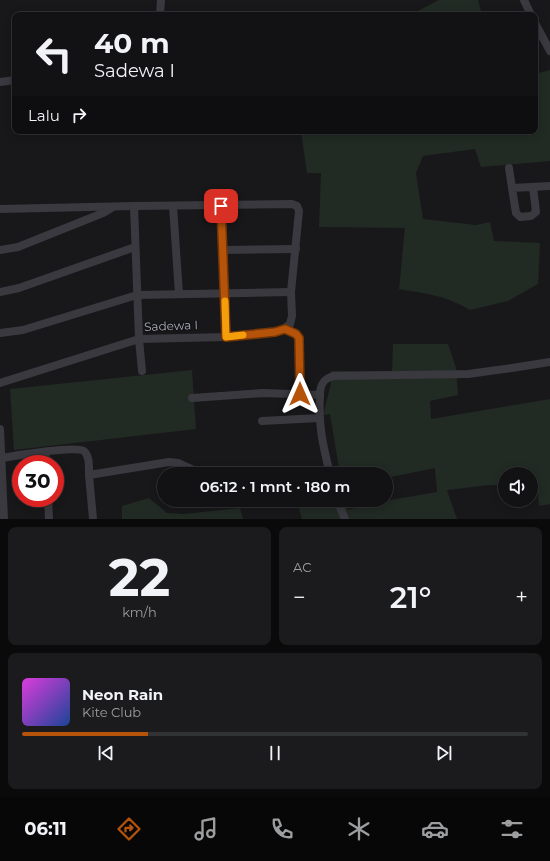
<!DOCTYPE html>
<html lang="id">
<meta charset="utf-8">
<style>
:root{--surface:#121214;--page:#1b1b1d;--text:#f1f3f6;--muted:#9c9ea0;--line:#313234;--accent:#b45309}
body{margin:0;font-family:Montserrat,sans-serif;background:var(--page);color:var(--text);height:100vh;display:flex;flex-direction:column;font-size:15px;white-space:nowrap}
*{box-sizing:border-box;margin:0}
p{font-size:13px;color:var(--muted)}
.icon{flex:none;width:22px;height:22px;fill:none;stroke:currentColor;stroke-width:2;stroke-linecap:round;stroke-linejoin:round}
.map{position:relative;height:519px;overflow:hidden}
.sheet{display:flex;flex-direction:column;gap:8px;padding:8px;background:#0a0a0b;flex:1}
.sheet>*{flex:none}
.hud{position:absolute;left:12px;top:12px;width:526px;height:122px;border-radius:8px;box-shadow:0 2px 10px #0003,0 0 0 1px var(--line);background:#121214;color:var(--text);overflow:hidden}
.buttons{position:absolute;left:498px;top:467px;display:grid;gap:8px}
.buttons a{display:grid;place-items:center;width:40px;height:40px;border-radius:50%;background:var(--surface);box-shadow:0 2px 10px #0003,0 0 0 1px var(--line);font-size:20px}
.speed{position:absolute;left:12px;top:455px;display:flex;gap:8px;font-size:20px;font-weight:700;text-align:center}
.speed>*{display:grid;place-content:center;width:52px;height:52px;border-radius:50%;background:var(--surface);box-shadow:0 2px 10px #0003,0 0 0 1px var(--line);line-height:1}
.speed .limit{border:6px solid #d22;background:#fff;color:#111}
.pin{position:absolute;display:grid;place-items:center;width:34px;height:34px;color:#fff;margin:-17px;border-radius:8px;box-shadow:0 2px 6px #0006}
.me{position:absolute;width:44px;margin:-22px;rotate:0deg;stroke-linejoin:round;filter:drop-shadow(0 0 3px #0008)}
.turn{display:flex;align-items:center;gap:14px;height:84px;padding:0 16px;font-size:18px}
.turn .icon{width:52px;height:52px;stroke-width:2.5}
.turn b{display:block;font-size:28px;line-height:34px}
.then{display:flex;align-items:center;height:38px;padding:0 16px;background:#0003;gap:8px;font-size:15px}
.big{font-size:30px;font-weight:600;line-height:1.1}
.sheet .card{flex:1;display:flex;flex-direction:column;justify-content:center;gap:6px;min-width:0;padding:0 14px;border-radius:8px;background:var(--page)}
.sheet .dial{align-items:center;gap:0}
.dial b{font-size:52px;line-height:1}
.song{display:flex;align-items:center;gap:12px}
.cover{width:48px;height:48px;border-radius:6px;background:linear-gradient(135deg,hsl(300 70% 55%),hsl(220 70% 35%))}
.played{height:4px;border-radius:2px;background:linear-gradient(90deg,var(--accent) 25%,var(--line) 25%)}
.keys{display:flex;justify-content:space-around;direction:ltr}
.heat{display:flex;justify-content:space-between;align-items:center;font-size:22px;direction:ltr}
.sheet .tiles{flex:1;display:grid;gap:8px;grid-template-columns:1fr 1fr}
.card:last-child{grid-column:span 2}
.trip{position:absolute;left:157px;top:467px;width:236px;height:40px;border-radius:20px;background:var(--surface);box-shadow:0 2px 10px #0003,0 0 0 1px var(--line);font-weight:600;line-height:40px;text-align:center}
.tabs{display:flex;height:64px;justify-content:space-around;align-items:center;background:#070708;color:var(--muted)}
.tabs .icon{width:28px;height:28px}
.tabs .active{color:var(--accent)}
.tabs b{font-size:18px;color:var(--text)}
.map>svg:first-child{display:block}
</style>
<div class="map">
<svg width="550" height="519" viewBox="0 0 550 519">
<rect width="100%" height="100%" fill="#18181a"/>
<g fill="#222a24">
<path d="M439,0H478L482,15H410Z"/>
<path d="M550,70V161L481,167L475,149L423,156L416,173L423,219L476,225L490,222L494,241L540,243L538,284L508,301L470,310C444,295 428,294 399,289L405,228L319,227L321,173H307L301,131H535V74Z"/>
<path d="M393,344H448L456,368L458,395L430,401L431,419L550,399V504L539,506L537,486L531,485V474H505V485H490L447,490L457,519H302L297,502L345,500L348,510L373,503L437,492L435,468L386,478V474H340L330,414L323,415L331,384V371H392Z"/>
<path d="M192,370L196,429L14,450L10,389Z"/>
<path d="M149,498L167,513L184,514L240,508L243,519H122V506Z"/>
</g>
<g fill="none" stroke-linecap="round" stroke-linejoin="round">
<g stroke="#39393f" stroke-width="8">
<path d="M524,0L531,15"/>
<path d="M160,15L161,0"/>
<path d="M535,23L550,51"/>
<path d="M0,82L15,80"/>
<path d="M509,168L512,188"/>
<path d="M533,187L536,212L531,216L520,217L516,213L512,188L550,186"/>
<path d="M173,206L179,294"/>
<path d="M221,206L226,337"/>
<path d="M0,209L134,206"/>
<path d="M0,250L18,247L103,213L113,207"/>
<path d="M223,250L296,249"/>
<path d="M0,292L19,288L135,247"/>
<path d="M285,329L296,334L299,338L300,394"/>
<path d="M0,333L23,330L137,295L291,292"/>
<path d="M0,383L139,339L226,337L281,331L290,324L292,316L291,292L299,211L297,206L292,204L134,206L139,339L142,371"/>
<path d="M320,395C318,424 323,446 330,474"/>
<path d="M192,398L263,393L320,395C320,385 323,379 333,376L468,374L512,368L550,362"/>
<path d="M262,421L319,418"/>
<path d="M0,429L4,519"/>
<path d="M45,452L46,464"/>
<path d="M2,458C13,456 79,445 84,451C90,456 89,468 89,475L169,462L178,463L202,474"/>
<path d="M317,474L329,473"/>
<path d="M89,475L93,519"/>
<path d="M48,498L49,519"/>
<path d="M337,500L345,519"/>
</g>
</g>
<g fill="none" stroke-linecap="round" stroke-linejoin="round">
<g stroke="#753606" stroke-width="10">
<path id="route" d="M221,206L226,337L275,332L285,329L296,334L299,338L300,394"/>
</g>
<use href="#route" stroke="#b45309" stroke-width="7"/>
<path stroke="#f59e0b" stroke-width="7" d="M225,301L226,337L243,335"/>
</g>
<g text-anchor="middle" stroke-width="3" stroke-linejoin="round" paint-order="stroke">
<g font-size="12" fill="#aaadba" stroke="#131315">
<text transform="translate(171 326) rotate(-2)" y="4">Sadewa I</text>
</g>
</g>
</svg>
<div class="buttons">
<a><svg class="icon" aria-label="sound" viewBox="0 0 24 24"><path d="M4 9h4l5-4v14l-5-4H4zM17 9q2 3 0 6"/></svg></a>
</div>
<div class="speed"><div class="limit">30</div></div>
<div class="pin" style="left:221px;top:206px;background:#d93025"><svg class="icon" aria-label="arrive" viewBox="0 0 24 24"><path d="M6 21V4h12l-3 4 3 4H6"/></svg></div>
<svg class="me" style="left:300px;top:394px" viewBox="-20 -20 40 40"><path d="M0-17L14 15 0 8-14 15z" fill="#b45309" stroke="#fff" stroke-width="4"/></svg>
<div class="trip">06:12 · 1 mnt · 180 m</div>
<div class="hud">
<div class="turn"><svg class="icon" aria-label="left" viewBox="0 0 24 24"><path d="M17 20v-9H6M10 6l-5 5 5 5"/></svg><div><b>40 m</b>Sadewa I</div></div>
<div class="then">Lalu<svg class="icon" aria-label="right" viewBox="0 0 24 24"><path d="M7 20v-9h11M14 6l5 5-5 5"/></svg></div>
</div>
</div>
<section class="sheet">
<div class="tiles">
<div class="card dial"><b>22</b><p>km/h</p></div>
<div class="card"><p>AC</p>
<div class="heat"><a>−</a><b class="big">21°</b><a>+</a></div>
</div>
<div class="card">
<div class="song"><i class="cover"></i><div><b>Neon Rain</b><p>Kite Club</p></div></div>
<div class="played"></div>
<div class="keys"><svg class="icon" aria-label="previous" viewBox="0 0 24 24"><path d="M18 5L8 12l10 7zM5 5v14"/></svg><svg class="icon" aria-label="pause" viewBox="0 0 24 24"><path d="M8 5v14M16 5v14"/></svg><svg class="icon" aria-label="next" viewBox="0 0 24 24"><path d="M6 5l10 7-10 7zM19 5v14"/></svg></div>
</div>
</div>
</section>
<nav class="tabs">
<b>06:11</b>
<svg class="icon active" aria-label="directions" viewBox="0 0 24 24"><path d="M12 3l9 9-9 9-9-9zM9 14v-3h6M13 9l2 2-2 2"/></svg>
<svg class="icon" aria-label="music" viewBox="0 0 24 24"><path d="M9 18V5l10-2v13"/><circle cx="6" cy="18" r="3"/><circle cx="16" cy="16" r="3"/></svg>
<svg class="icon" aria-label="phone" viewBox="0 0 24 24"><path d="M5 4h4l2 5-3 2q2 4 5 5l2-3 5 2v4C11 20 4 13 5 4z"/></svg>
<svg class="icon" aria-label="climate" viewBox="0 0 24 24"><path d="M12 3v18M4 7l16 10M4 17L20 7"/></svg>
<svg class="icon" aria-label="car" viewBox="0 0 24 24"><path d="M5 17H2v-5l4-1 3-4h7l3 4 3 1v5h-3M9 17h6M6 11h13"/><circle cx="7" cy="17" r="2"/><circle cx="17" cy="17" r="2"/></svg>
<svg class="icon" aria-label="filters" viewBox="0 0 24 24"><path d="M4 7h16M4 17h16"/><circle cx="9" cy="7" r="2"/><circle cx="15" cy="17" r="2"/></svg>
</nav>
